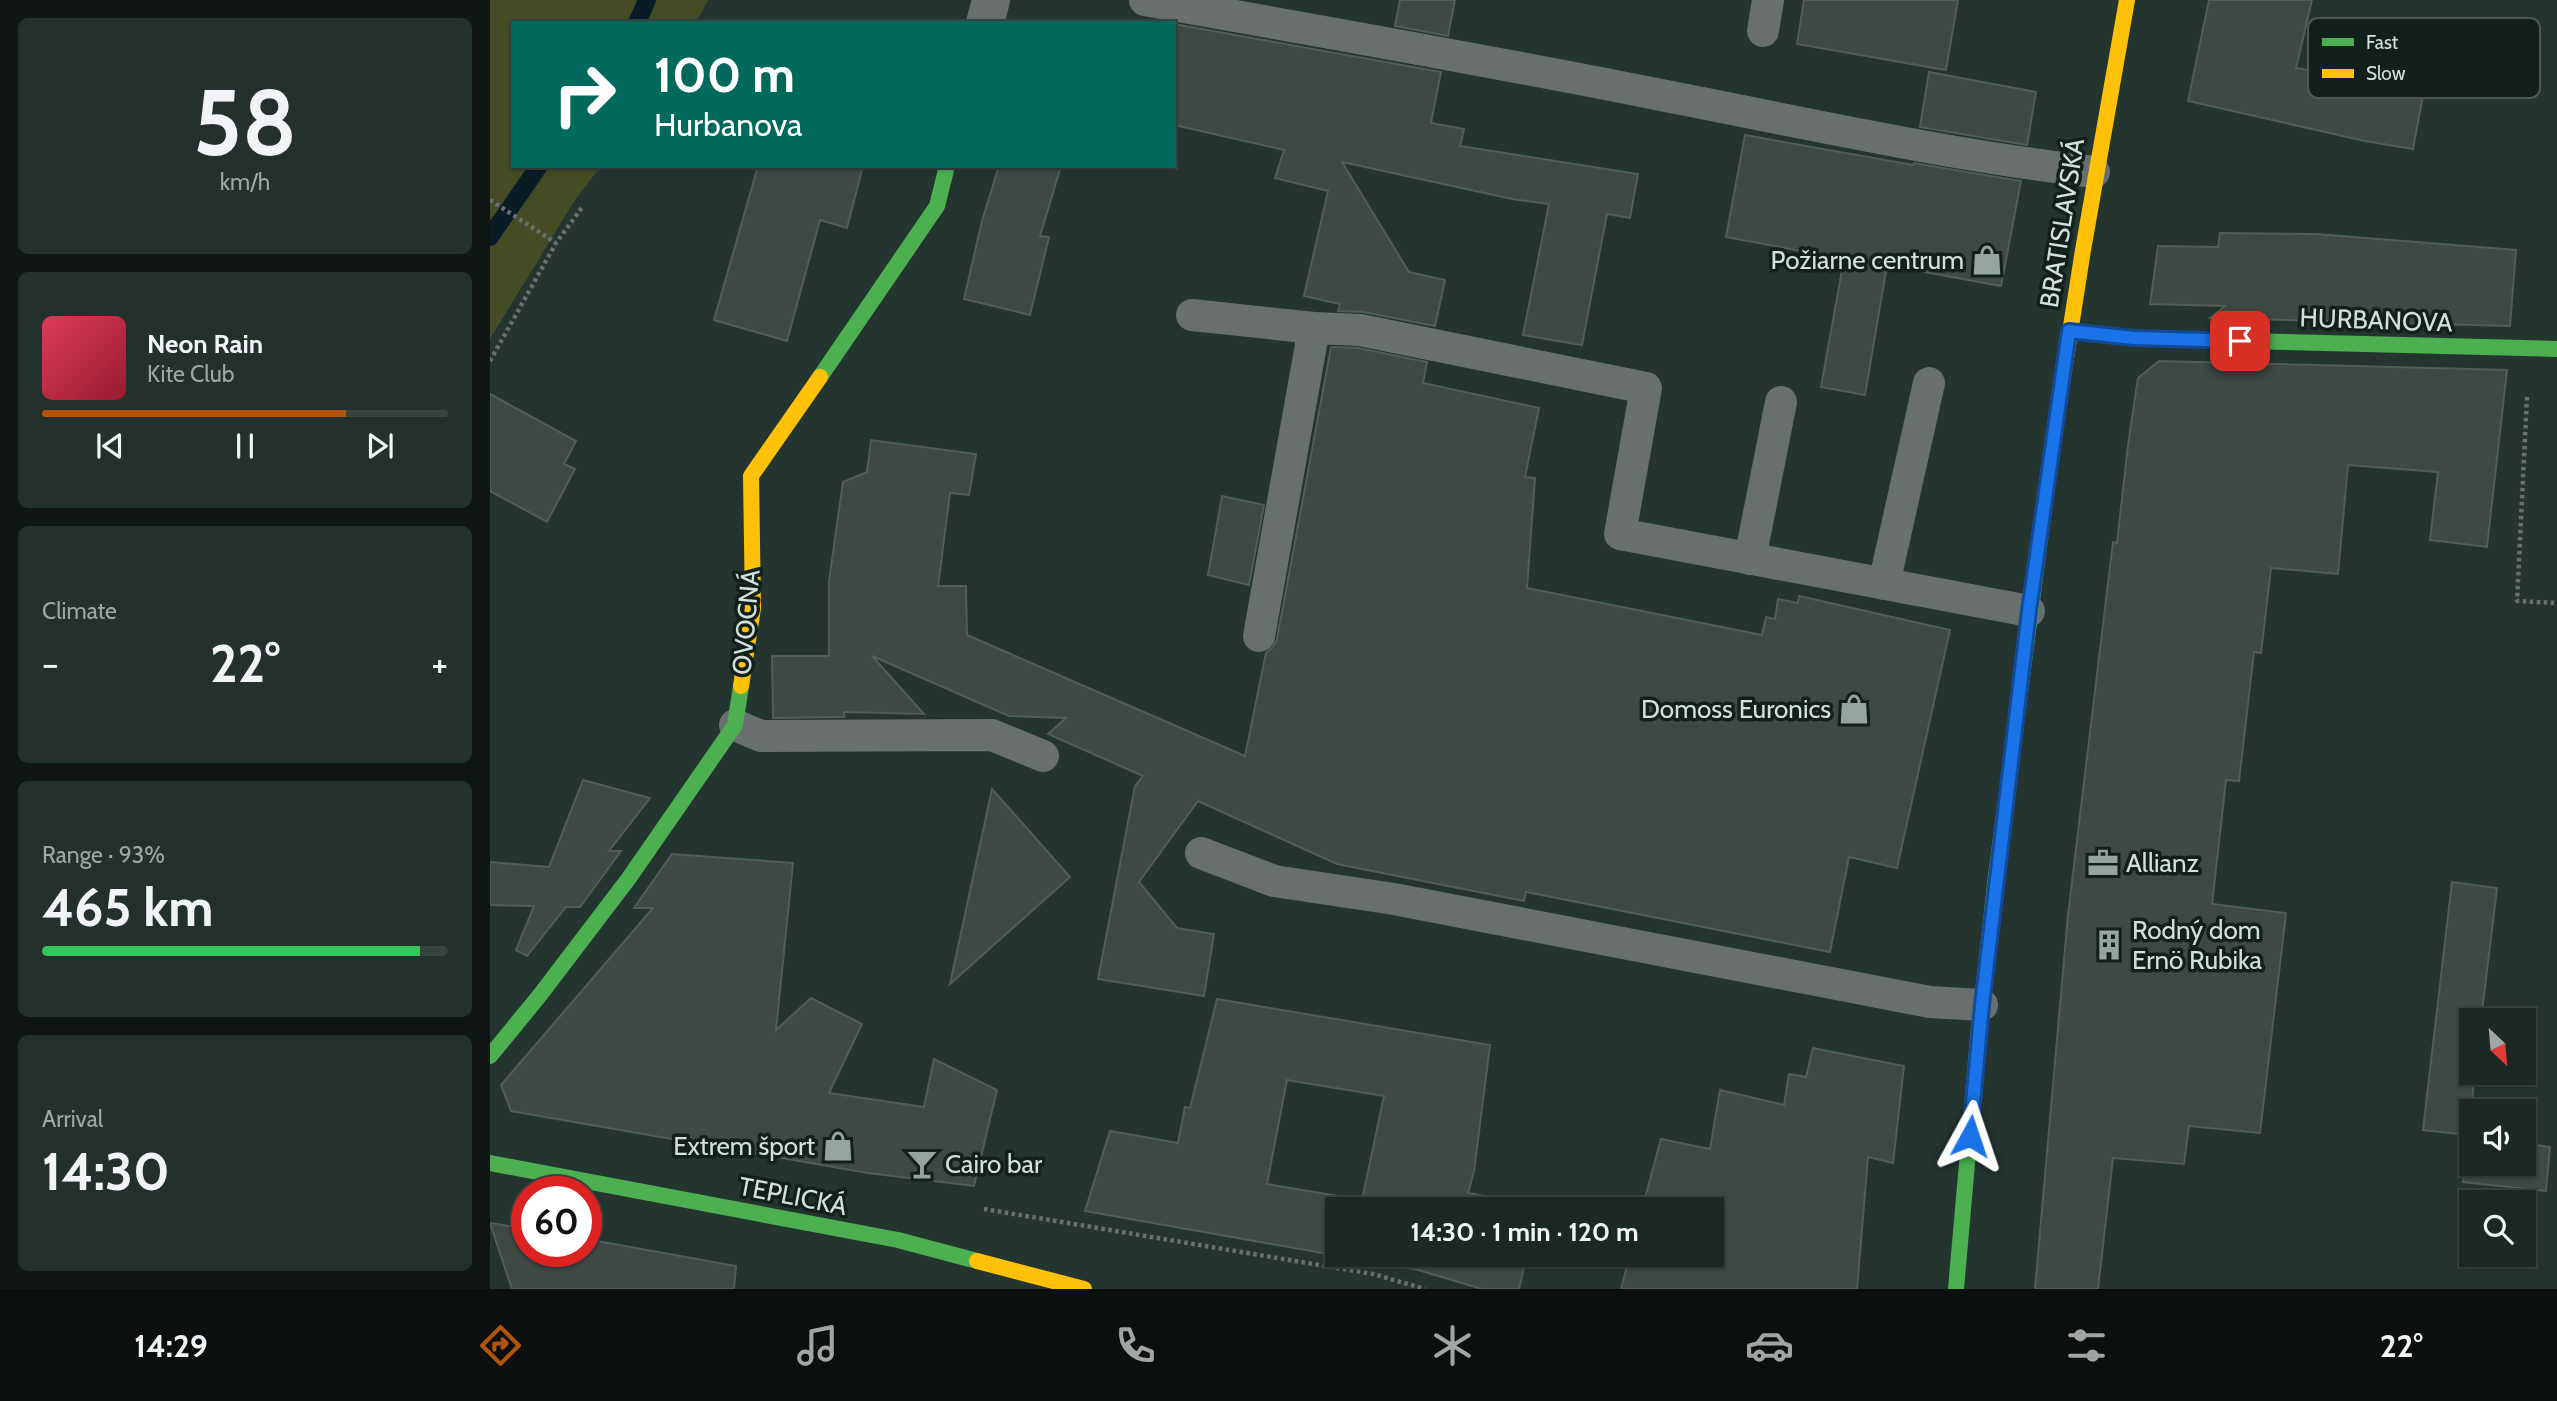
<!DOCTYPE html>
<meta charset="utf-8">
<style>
:root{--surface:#1b2824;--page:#24302c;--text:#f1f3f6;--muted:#a0a6a6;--line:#394441;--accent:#b45309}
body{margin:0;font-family:Cabin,sans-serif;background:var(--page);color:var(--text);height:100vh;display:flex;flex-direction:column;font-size:26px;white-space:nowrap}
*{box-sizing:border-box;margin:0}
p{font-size:23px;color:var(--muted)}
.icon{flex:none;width:38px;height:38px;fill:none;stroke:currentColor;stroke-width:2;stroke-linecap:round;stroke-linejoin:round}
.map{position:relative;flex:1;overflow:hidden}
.drawer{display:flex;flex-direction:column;gap:18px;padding:18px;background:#0f1614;width:490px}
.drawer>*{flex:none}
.top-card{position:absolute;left:21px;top:21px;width:665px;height:147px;border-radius:0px;box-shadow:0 2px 5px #0004,0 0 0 2px var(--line);background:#00695c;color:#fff;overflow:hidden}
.needle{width:46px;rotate:154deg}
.buttons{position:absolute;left:1969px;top:1008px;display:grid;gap:14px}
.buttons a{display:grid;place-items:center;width:77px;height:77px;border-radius:0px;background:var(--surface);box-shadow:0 2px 5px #0004,0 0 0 2px var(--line);font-size:35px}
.speed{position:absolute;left:21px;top:1176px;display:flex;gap:14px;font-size:35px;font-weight:700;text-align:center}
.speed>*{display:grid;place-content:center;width:91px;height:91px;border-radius:50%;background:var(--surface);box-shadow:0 2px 5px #0004,0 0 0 2px var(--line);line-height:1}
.speed .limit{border:10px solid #d22;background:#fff;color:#111}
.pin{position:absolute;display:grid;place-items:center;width:60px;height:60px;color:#fff;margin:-30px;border-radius:14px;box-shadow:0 4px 10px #0006}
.me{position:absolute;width:77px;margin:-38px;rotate:5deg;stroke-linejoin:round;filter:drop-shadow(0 0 5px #0008)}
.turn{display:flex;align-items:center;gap:24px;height:147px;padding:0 28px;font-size:32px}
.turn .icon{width:91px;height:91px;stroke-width:2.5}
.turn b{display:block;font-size:49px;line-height:60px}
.big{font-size:52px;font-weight:700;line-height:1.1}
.drawer .widget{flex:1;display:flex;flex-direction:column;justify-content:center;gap:10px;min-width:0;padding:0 24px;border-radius:10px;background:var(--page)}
.drawer .dial{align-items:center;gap:0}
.dial b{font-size:91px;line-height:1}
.song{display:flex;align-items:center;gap:21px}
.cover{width:84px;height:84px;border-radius:10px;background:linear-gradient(135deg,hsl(350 70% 55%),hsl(350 70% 35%))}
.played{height:7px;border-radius:4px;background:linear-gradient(90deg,var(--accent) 75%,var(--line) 75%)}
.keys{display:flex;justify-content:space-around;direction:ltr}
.heat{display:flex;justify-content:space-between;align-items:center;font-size:38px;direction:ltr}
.charge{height:10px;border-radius:5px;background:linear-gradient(90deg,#34c759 93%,var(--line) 0)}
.trip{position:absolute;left:835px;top:1197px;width:399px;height:70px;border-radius:0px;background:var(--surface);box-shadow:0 2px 5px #0004,0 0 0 2px var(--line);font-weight:700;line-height:70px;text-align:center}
.tabs{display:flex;height:112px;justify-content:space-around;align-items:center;background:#0b100e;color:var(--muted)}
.tabs .icon{width:49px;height:49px}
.tabs .current{color:var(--accent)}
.tabs b{font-size:32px;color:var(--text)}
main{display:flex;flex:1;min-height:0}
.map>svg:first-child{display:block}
</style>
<main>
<section class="drawer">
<div class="widget dial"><b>58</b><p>km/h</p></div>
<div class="widget">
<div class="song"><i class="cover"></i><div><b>Neon Rain</b><p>Kite Club</p></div></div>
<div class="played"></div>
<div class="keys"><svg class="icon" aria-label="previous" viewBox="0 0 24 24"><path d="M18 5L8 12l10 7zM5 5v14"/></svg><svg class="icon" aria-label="pause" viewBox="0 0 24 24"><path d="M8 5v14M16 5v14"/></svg><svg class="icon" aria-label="next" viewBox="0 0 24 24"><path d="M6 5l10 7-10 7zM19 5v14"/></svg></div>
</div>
<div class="widget"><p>Climate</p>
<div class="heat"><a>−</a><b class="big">22°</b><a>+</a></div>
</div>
<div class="widget"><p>Range · 93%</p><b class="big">465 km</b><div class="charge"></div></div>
<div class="widget"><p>Arrival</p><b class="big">14:30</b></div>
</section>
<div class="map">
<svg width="2067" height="1289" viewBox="0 0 2067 1289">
<rect width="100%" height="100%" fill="#243530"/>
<path fill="#454b25" d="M0,0H218L206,23H23V166H111L85,200L0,339Z"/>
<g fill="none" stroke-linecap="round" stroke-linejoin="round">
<g stroke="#081c26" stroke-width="18">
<path d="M147,23L157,0"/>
<path d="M0,237L49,166"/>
</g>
</g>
<g fill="#3e4943" stroke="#515d57" stroke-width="2" fill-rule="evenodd">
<path d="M910,0H965L958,36L905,26Z"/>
<path d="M1314,0H1468L1456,70L1307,44Z"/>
<path d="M1719,0H1822L1806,68L1934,90L1923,149L1875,141L1698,101Z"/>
<path d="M684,24L951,72L941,123L974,129L970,146L1148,174L1140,218L1117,214L1092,345L1033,335L1059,204L1022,199L852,162L919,272L955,280L945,326L873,312L848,311L850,304L814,296L838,191L785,178L794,150L684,125Z"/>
<path d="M1439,72L1546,92L1537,145L1430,127Z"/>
<path d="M1255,135L1423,165L1424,163L1531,181L1511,286L1397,265L1375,395L1331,387L1354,259L1236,237Z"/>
<path d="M268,166H373L357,228L330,220L297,341L224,320Z"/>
<path d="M509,166H571L550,236L559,237L540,315L474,299L492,221Z"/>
<path d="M1730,233L1826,234L2026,250L2020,326L1720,318L1735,306L1660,304L1668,246L1728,247Z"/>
<path d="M841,347L868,348L937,362L933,383L1049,408L1035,477L1045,478L1037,588L1272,635L1276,617L1285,619L1288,599L1308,603L1309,596L1460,630L1407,868L1359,857L1340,952L1036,892L1034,901L847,864L708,801L649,882L687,928L724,934L714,996L608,979L645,786L653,776L558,734L576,718L519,716L382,656L434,714L354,712V717L283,718L282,656H339V581L353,482L377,472L381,440L486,454L479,495L460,493L448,586H476L477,635L755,756L776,653L783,647L787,639Z"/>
<path d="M1669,361L2017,370L1997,547L1940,540L1948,472L1858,465L1848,574L1781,568L1771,653L1764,652L1749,781L1736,780L1722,904L1796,913L1770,1133L1699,1126L1694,1164L1623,1158L1608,1289H1545L1578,915L1623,542L1627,543L1638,445L1648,378Z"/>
<path d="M0,394L86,441L74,464L85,469L57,522L0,491Z"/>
<path d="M732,496L774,505L759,585L718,575Z"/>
<path d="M93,780L160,798L119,851H131L90,907H76L37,956L26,950L44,906L0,905V862L59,867Z"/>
<path d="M502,789L580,877L460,984Z"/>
<path d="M182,854L303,863L286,1030L321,998L372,1024L339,1093L434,1107L444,1059L507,1090L484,1186L378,1173L21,1111L11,1085L163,908H144Z"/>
<path d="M1962,882L2007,888L1991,1020H1981V1073H1985L1978,1135L1933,1130Z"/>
<path d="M727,999L1000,1045L984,1171L978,1193L1049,1206V1209H847V1255H1037L1029,1289H992L928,1270L595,1211L620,1131L688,1143L695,1107L700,1108ZM797,1080L894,1096L872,1200L777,1184Z"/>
<path d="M1323,1048L1414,1066L1403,1163L1378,1157L1367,1289H1131L1140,1255H1222V1209H1152L1171,1139L1220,1149L1230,1090L1294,1105L1299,1074L1316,1077Z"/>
<path d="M1977,1135L1981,1136V1164H2034V1143L2060,1147L2056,1191L1973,1182Z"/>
<path d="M0,1223L37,1229V1251H96V1239L246,1266L244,1289H22Z"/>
</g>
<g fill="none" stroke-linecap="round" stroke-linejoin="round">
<g stroke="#69706f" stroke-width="4.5" stroke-dasharray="3.5 3.5" stroke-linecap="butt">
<path d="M0,200L66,243"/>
<path d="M0,361L66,243L93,206"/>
<path d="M2037,397L2027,601L2067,603"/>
<path d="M494,1209L883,1274L935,1289"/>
</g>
<g stroke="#686f6e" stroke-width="32">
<path d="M655,0C825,30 996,60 1166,94C1311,122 1457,155 1604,172"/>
<path d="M1273,31L1278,0"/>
<path d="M702,315L824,328L870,330L1156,388L1130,534L1539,611"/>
<path d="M1260,559L1291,402"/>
<path d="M1394,584L1439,383"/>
<path d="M769,636L824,328"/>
<path d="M245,725L271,736L502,735L553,756"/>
<path d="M711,853L784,881L904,899L1440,1002L1492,1005"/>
</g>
<path stroke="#686f6e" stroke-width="38" d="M495,23L501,0"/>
<g stroke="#4caf50" stroke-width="16">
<path d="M1579,331L1644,338L2067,349"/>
<path d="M330,377L447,206L457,166"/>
<path d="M0,1056L50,995L139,878L245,725L251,686"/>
<path d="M0,1163L408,1240L487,1261"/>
<path d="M1466,1289L1488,1038L1506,876L1562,447"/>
</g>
<g stroke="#ffc107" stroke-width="16">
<path d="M1562,447L1593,250L1637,0"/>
<path d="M251,686L263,608L261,476L330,377"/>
<path d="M487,1261L594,1289"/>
</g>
</g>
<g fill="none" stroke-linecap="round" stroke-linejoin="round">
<g stroke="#114b97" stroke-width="18">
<path id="route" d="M1480,1136L1492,1005L1539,611L1579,331L1644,338L1750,341"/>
</g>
<use href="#route" stroke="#1a73e8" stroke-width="12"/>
</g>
<defs>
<g id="shop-bare" transform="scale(2.415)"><path d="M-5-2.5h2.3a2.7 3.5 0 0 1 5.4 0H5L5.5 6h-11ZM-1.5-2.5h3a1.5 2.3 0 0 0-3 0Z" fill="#94a59f" stroke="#12201b" stroke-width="2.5" paint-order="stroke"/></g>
<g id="office-bare" transform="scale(2.415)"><path d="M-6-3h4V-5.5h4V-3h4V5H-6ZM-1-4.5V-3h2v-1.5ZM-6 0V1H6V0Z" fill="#94a59f" stroke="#12201b" stroke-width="2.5" paint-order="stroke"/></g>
<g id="building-bare" transform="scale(2.415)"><path d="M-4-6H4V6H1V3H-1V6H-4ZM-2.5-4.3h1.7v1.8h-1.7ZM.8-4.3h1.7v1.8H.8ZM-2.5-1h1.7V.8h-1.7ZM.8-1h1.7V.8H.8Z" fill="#94a59f" stroke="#12201b" stroke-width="2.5" paint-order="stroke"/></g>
<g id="bar-bare" transform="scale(2.415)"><path d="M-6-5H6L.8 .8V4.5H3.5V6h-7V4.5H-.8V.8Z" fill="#94a59f" stroke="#12201b" stroke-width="2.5" paint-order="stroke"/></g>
</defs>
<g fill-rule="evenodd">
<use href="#shop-bare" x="1497" y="260"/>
<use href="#shop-bare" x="1364" y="709"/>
<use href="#office-bare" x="1613" y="863"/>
<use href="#building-bare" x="1619" y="945"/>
<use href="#shop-bare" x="348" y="1146"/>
<use href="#bar-bare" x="432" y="1164"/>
</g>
<g text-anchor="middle" stroke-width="7" stroke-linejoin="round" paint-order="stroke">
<g font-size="26" fill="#d0e1db" stroke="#12201b">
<text transform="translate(1572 223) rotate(-81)" y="9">BRATISLAVSKÁ</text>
<text transform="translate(1886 320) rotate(2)" y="9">HURBANOVA</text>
<text transform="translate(256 622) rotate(-85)" y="9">OVOCNÁ</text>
<text transform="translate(303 1196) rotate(11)" y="9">TEPLICKÁ</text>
</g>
<g font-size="26" fill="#d0e1db" stroke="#12201b" text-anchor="end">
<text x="1474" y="269">Požiarne centrum</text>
<text x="1341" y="718">Domoss Euronics</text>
<text x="1636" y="872" text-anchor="start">Allianz</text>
<text x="1642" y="939" text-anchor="start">Rodný dom<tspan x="1642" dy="30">Ernö Rubika</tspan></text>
<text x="325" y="1155">Extrem šport</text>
<text x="455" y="1173" text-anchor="start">Cairo bar</text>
</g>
</g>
<rect x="1818" y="18" width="232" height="80" rx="10" fill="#12201b" stroke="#4b5a55" stroke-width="2"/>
<rect x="1832" y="38" width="32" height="8" fill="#4caf50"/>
<rect x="1832" y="69" width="32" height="9" fill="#ffc107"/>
<g font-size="19" fill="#d0e1db">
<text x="1876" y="49">Fast</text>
<text x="1876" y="80">Slow</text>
</g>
</svg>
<div class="buttons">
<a><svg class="needle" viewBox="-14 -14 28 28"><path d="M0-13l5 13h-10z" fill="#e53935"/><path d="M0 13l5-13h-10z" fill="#a0a6a6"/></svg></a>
<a><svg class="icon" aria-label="sound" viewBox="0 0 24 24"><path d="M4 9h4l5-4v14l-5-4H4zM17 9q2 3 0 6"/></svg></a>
<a><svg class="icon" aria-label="search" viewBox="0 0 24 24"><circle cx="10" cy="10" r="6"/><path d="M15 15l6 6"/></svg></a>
</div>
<div class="speed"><div class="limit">60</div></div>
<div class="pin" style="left:1750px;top:341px;background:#d93025"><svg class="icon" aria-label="arrive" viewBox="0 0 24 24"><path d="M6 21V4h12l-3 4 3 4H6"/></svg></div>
<svg class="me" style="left:1480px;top:1136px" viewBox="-20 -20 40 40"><path d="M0-17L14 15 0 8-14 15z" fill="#1a73e8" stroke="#fff" stroke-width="4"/></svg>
<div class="trip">14:30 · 1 min · 120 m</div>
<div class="top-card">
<div class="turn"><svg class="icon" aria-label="right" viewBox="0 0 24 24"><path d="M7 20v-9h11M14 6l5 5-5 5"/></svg><div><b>100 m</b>Hurbanova</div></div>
</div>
</div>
</main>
<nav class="tabs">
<b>14:29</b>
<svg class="icon current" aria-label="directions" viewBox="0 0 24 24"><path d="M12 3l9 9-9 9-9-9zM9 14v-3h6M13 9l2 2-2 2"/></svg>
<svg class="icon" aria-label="music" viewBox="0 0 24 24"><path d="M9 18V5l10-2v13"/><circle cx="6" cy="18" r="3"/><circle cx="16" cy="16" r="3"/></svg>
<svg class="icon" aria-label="phone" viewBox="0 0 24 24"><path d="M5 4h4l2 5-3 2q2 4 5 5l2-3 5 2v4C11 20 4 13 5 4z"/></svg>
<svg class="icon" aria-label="climate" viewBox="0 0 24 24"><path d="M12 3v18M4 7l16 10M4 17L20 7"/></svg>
<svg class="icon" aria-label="car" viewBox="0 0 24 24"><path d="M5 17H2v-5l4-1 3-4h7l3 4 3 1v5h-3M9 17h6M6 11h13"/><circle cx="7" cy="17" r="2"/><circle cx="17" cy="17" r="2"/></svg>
<svg class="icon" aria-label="filters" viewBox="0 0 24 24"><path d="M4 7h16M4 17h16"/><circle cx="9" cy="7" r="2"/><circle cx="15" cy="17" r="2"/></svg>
<b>22°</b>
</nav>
